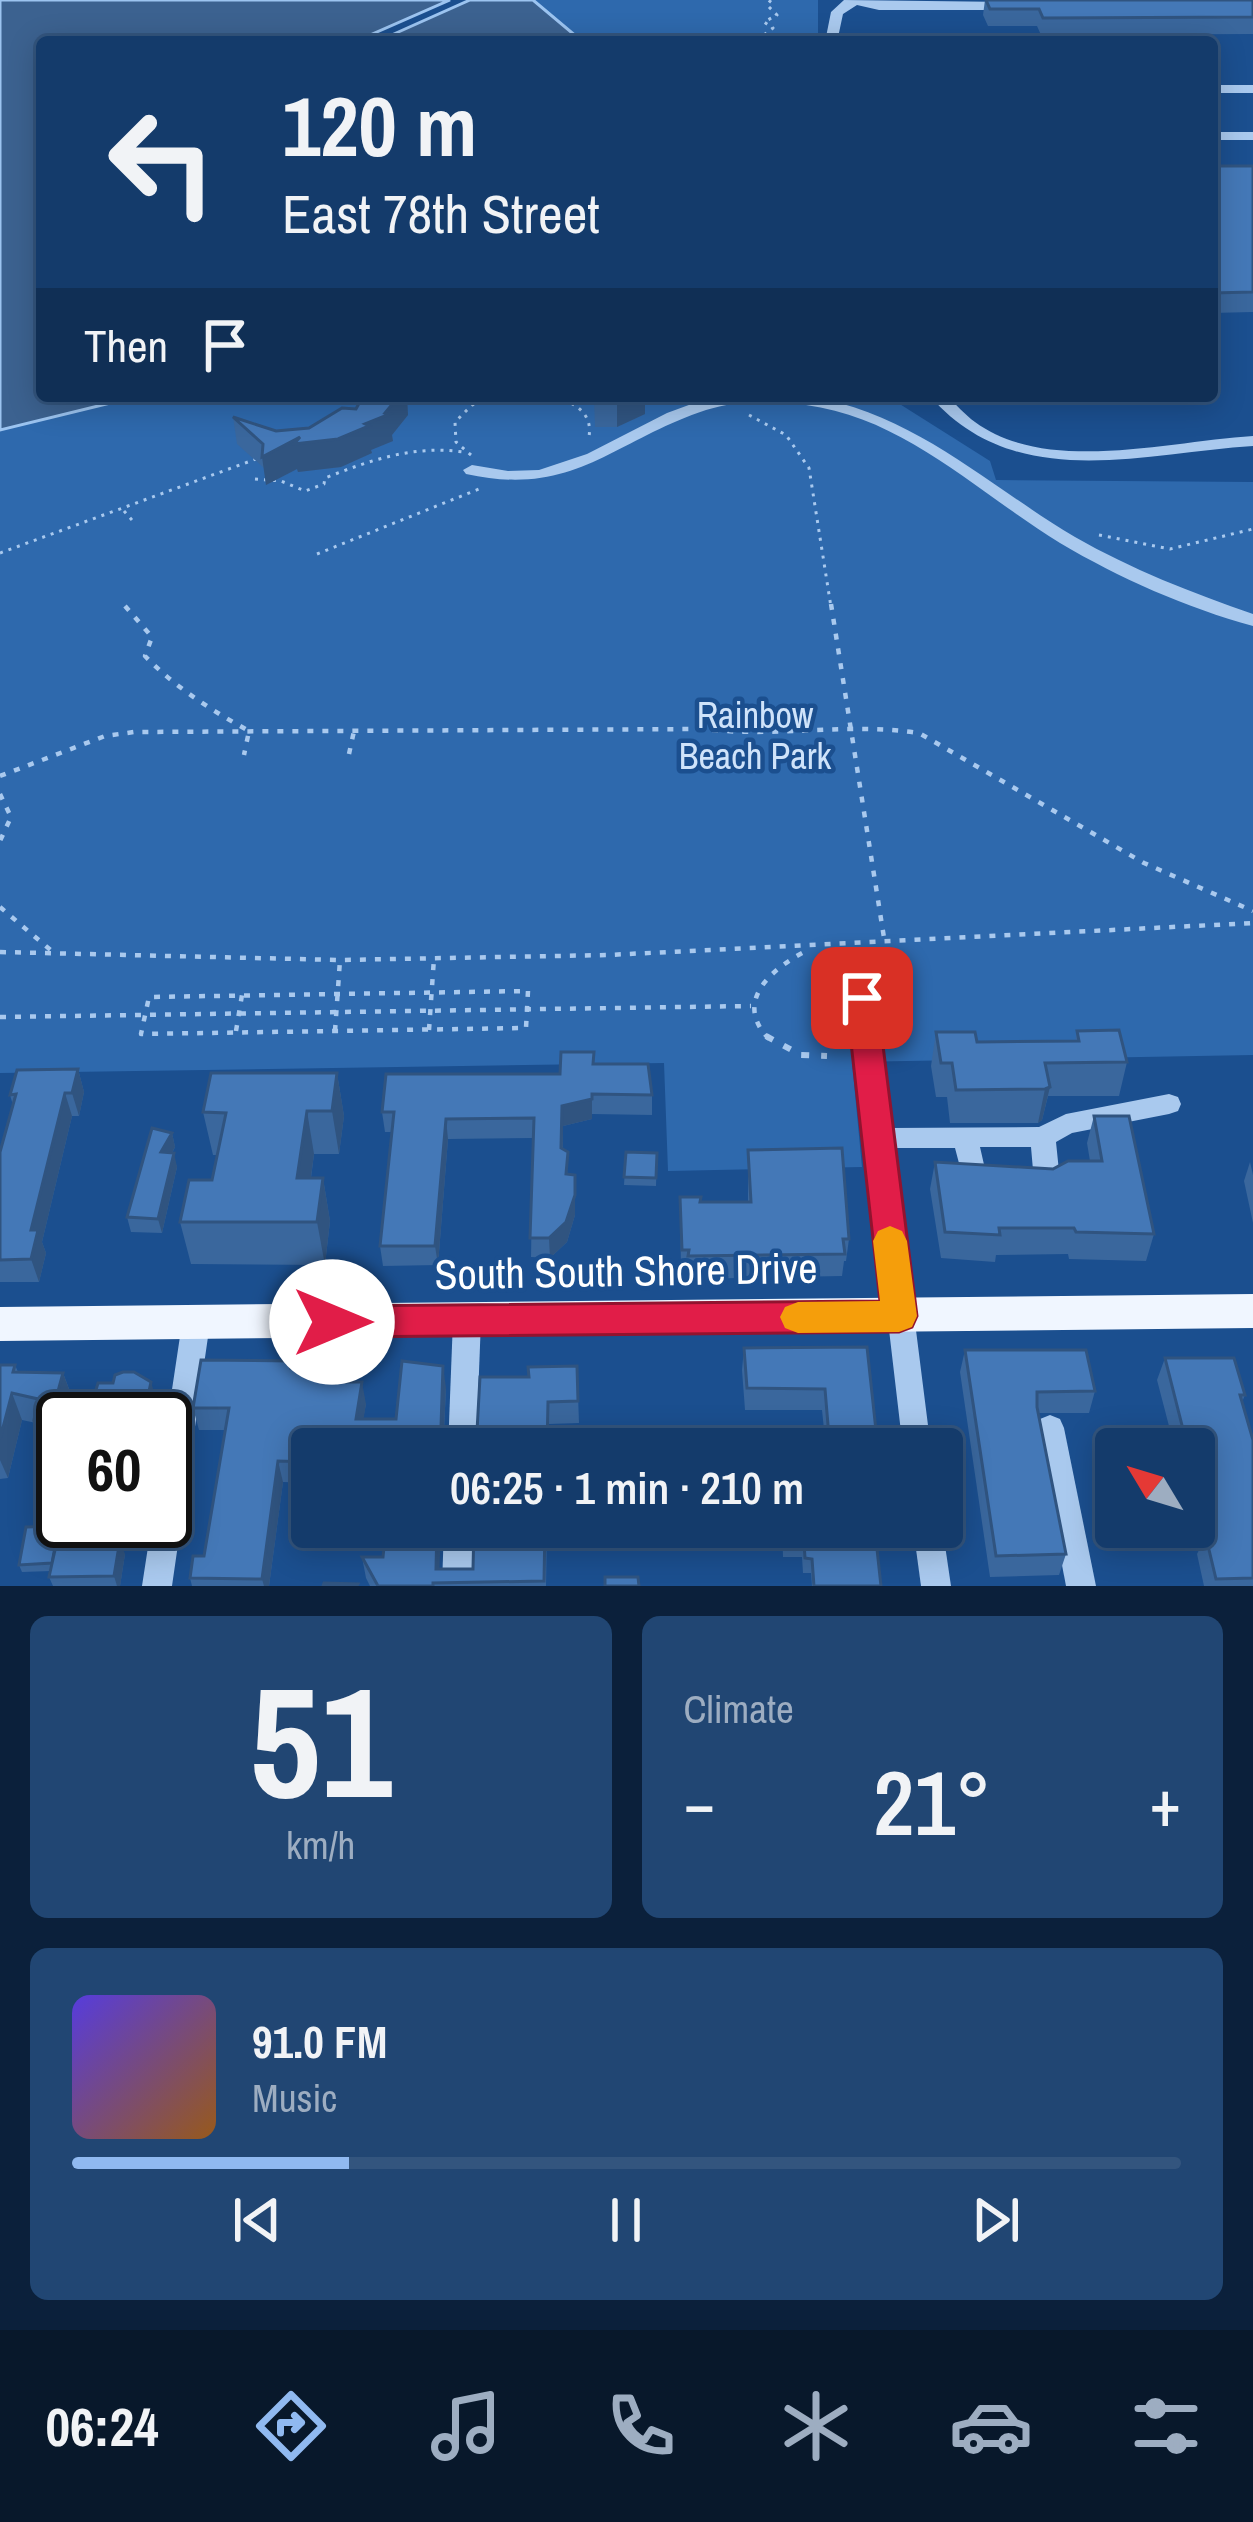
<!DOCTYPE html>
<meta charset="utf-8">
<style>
:root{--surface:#143b6b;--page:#214673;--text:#f1f3f6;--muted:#9dadc1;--line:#33557e;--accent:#90b9f0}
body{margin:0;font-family:"Archivo Narrow",sans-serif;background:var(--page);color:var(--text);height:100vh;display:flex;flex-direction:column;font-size:45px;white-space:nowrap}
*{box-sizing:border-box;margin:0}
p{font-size:39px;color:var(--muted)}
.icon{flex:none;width:66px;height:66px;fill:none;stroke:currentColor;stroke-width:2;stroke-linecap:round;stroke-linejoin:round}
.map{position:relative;height:1586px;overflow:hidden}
.drawer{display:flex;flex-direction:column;gap:30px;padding:30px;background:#0b203b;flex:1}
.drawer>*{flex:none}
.top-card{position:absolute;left:36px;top:36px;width:1182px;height:366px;border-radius:12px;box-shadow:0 6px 30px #0003,0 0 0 3px var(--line);background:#143b6b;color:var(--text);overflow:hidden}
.needle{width:78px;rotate:308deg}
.tools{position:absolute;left:1095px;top:1428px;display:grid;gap:24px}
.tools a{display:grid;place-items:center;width:120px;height:120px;border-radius:12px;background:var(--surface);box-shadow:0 6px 30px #0003,0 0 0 3px var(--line);font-size:60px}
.speed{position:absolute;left:36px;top:1392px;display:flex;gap:24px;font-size:60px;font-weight:700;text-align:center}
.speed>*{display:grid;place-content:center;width:156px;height:156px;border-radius:50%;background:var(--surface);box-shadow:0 6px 30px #0003,0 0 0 3px var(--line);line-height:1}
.speed .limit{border:6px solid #111;border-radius:18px;background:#fff;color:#111}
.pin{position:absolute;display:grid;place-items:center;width:102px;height:102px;color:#fff;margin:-51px;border-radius:24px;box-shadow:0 6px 18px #0006}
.me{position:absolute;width:132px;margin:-66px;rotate:90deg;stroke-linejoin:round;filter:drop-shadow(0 0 9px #0008)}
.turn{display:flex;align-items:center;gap:42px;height:252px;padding:0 48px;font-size:54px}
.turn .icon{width:156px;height:156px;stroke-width:2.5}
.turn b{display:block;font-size:84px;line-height:102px}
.then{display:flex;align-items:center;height:114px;padding:0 48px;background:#0003;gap:24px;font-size:45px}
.big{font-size:90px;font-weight:600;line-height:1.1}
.drawer .card{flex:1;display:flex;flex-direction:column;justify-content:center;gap:18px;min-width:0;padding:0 42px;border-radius:18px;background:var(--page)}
.drawer .dial{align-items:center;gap:0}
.dial b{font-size:156px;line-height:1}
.song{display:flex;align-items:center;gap:36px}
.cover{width:144px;height:144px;border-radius:18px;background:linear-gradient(135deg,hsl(250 70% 55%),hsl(30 70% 35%))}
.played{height:12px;border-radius:6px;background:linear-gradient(90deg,var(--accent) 25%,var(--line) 25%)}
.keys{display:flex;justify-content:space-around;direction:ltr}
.heat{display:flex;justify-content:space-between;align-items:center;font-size:66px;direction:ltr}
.drawer .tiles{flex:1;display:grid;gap:30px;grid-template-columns:1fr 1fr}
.card:last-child{grid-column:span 2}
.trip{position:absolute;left:291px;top:1428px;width:672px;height:120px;border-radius:12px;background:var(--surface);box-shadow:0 6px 30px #0003,0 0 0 3px var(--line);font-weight:600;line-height:120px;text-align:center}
.tabs{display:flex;height:192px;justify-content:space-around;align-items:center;background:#08182b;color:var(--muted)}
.tabs .icon{width:84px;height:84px}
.tabs .current{color:var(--accent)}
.tabs b{font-size:54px;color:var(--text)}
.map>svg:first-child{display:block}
</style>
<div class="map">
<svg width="1253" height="1586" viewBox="0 0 1253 1586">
<rect width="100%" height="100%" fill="#1b4f8f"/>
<g fill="#2e69ad">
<path d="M533,0H818V42H583Z"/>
<path d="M139,396H887L990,461L996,480L1253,482V1055L852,1062L862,1167L668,1171L664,1063L0,1073V430Z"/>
</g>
<g fill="#3c6290" stroke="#9cc4f0" stroke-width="3">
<path d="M0,0H450L354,42H42V396H139L0,430Z"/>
<path d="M470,0H533L583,42H376Z"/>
</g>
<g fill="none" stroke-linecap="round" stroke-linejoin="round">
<g stroke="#a9c9ee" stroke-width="3" stroke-dasharray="3 6" stroke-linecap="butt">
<path d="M762,42L761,37L773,28L764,22L777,15L767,5L771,0"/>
<path d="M555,396C577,404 595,415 588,441"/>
<path d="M749,415L786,435L809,468L831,607"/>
<path d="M471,455L456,442L455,422L472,405L495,396"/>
<path d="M255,479L281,481L305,491L324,484L325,478C371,460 413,445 463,452"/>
<path d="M124,511L132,520"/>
<path d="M1099,535L1170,549L1253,529"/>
<path d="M0,553L256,459"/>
<path d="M317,554L479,489"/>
</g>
<g stroke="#a9c9ee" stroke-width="4.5" stroke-dasharray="6 9" stroke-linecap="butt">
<path d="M831,604L885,944"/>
<path d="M125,606L152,637L145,656C176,688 211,710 249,731L244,755"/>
<path d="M349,754L354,731"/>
<path d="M0,776L105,736L134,732L704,729C776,738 847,722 919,733L1144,863L1253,911"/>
<path d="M0,794L11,817L0,841"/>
<path d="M0,907L54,953"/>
<path d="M0,952L340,960L608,955L1253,923"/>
<path d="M528,991L526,1028L141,1034L149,997Z"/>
<path d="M0,1017L751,1006"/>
<path d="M429,1030L434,958"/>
<path d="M236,1031L242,995"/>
<path d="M335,1031L340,960"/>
<path d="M769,1039C731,1000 775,966 810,949"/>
</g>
<path stroke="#a9c9ee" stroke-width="6" stroke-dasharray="8 12" stroke-linecap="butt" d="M766,1036L801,1055L827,1056"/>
<g fill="#a9c9ee" fill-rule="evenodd">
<path d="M844,0L1010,2L1016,6L1010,10H879L857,5L843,14L837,42H825L831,12Z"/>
<rect x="1212" y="85" width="41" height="8"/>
<rect x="1212" y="132" width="41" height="8"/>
<path d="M809,396C917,415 984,483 1075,537C1131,569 1192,593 1253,614V626C1187,608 1119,578 1060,543C978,493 905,418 806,405C775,401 736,400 706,410C612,441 575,498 466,474L463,470L472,465L508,471L539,470L587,454L667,413L697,402L723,396Z"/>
<path d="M930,396H947C956,404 965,415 975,422C1047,475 1170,441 1253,436V446C1141,453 1015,494 930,396Z"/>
<path d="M862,988L870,991L874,997L890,1128L1039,1127L1066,1114L1169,1094L1178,1097L1181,1104L1178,1111L1169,1114L1072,1133L1056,1142L1060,1181L1056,1188L1047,1191L1024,1187L1020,1180L1024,1173L1033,1170L1031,1147H980L985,1169L993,1172L997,1179L993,1186L984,1189L965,1186L955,1148H893L931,1449H903L850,997L854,991Z"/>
<path d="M467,1308L477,1312L481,1320L476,1449H448L453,1320L457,1312Z"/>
<path d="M196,1311L206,1315L210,1323L172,1586H142L152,1521H165V1436L182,1323L186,1315Z"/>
<path d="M1050,1415L1060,1419L1064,1428L1096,1586H1066L1036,1428L1040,1419Z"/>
<path d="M942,1525L951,1586H921L913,1527Z"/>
<path d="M444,1527H474L472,1586H442Z"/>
</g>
<path fill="#f0f6ff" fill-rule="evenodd" d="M1253,1294V1328L0,1341V1307Z"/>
</g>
<g fill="#3a679d">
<path d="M985,0H1253V34L1041,35L1037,26H988L983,15Z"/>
<path d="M1212,166H1253V312L1212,313Z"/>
<path d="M363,396H407L408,415L392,435L393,441L371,450L372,453L341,467L298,472L297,469L266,485L264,468L237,444L233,417L276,431L309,428L356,409Z"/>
<path d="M597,396L645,403V414L617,427H595L594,399Z"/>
<path d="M1077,1031L1127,1062L1119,1096H1048L1042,1120L1038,1123H950L947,1097H936L931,1066L936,1032L977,1042L1075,1041Z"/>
<path d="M594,1064L652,1095V1115L592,1114V1119L563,1126V1149L575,1215L567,1242L550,1258L531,1257L533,1138L448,1139L438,1265L383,1266L380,1246L392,1132H385L382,1112L560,1074Z"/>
<path d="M78,1069L84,1092L79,1116H72L42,1242L46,1253L39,1282H0V1152L13,1105L10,1095Z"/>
<path d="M337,1073L344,1116L339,1154H314L311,1178H323L330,1221L325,1265L191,1264L180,1222L212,1180L217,1155H213L203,1112Z"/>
<path d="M1094,1116L1154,1234L1146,1261L1069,1259L1068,1254L996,1255L995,1262L941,1258L930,1189L935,1162L1053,1169L1090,1161L1087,1143Z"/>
<path d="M172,1133L175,1147L172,1153L177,1167L162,1233L131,1232L127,1217Z"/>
<path d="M748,1150L849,1239L846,1261H844L842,1276L687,1279L688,1273L681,1272L680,1197L700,1202H748Z"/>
<path d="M626,1152L657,1153L656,1186L624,1185Z"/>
<path d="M1250,1162L1253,1175V1223L1244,1181Z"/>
<path d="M867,1347L878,1449H826L822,1410H745L742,1370L744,1348Z"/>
<path d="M965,1350L1095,1391L1089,1413H1039L1066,1554L1059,1575L990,1577L960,1372Z"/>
<path d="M1165,1358L1245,1395L1242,1402L1253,1440V1586H1204L1197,1554L1200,1548L1194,1525V1449H1175L1157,1380Z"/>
<path d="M0,1365H15L18,1372L63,1373L71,1394L159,1409L157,1419H63V1447L44,1446L36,1423L22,1420L8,1478L0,1479Z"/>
<path d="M577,1366L579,1423L549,1424L312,1449V1483L283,1482L269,1586H192L190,1578L204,1556L225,1430H199L193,1408L293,1368L350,1382L366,1404L363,1419H396L446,1388L444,1431H477L529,1377Z"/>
<path d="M59,1526L62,1533L60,1541L125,1554L120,1586H53L49,1577L51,1571L22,1572L19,1565Z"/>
<path d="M547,1527L546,1586H370L366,1578L362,1557H383L439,1569H473Z"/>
<path d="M782,1527H861L862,1549L881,1586H812L811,1573H803L802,1557H783Z"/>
</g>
<g fill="#305480">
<path d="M399,396H407L408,415L392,435L393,441L371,450L372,453L341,467L298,472L297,469L266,485L262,457L300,437L365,424L385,413Z"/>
<path d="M625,396H660L645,403V414L617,427V399Z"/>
<path d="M78,1069L84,1092L79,1116L72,1093Z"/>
<path d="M337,1073L344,1116L339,1154L332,1111Z"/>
<path d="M1050,1087L1042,1120L1038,1123L1045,1089Z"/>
<path d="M65,1093L72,1116L42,1242L46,1253L39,1282L31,1259V1230Z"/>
<path d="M592,1099V1119L563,1126L562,1168V1106Z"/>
<path d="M307,1111L314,1154L305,1221L297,1178Z"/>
<path d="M446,1119L448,1139L438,1265L435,1246Z"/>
<path d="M172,1133L175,1147L165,1166L161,1152Z"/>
<path d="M174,1153L177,1167L162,1233L158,1219Z"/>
<path d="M575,1175V1215L567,1242L550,1258L549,1238Z"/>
<path d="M323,1178L330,1221L325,1265L317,1222Z"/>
<path d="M443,1366L446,1388L443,1449L441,1427Z"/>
<path d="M63,1373L73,1400L57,1395Z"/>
<path d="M151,1382L159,1409L157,1419H143Z"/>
<path d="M362,1382L366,1404L360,1441L356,1419Z"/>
<path d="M12,1393L22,1420L8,1478L0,1460V1439Z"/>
<path d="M278,1461L283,1482L269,1586H264L262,1579Z"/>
<path d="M437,1527H441L439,1582L436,1569Z"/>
<path d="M120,1540L125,1554L120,1586H117L114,1576Z"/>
</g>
<g fill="#4478b7" stroke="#305480" stroke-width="3">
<path d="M986,0H1253V17L1043,18L1039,9H990Z"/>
<path d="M1212,166H1253V292L1212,293Z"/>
<path d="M363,396H399L385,413L390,414L365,424L369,426L338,439L294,444L300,437L262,457L263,444L233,417L276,431L309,428L342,408L356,409Z"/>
<path d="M597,396H624L617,399H594Z"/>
<path d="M1119,1030L1127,1062L1045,1063L1050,1087L1045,1089L956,1090L952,1063H941L936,1032H975L977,1042L1079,1041L1077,1031Z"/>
<path d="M561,1052H594L593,1064H648L652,1095L592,1094V1099L562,1106L561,1148L568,1152L566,1174L575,1175V1195L566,1222L549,1238H530L534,1118L446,1119L435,1246H380L394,1112H382L386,1074H560Z"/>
<path d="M78,1069L72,1093H65L31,1230H38L31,1259L0,1260V1152L16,1094L10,1095L17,1070Z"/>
<path d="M211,1073H337L332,1111H307L297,1178H323L317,1222H180L189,1180H212L226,1113L203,1112Z"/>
<path d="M1094,1116H1129L1154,1234L1076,1232L1074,1228H999L1000,1235L945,1232L935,1162L1053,1169L1068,1161H1102Z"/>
<path d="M152,1128L172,1133L161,1152L174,1153L158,1219L127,1217Z"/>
<path d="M842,1148L849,1239H843L845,1254L688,1256L689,1250H682L680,1197H701L700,1202H751L748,1150Z"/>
<path d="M626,1152L657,1153L656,1178L624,1177Z"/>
<path d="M867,1347L878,1449H830L825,1389L747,1388L744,1348Z"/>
<path d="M965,1350H1086L1095,1391L1037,1392V1407L1066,1554L996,1556Z"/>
<path d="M1165,1358H1234L1245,1395H1240L1253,1440V1578L1216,1579L1205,1533H1210L1194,1472V1449H1188Z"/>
<path d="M201,1360L292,1361L291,1368L348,1369L345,1382H362L356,1419H396L402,1361L443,1366L441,1427L446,1432L477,1431L480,1377H529L528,1367L577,1366L578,1401L548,1402L547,1449H312V1462L278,1461L262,1579L190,1578L193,1556H204L229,1408H193Z"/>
<path d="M0,1365H15L13,1372L63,1373L57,1395L95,1393L98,1383H113L115,1375L123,1372H134L151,1382L143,1419L34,1420L38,1399L12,1393L0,1439Z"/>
<path d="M59,1526L52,1563L19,1565L26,1527Z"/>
<path d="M386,1527H437L436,1569H473L474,1527H545L544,1581L433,1583V1586H378L362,1557H383Z"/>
<path d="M784,1527H861L862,1549H877L881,1586H814L812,1559L805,1558L804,1543H785Z"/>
<path d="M120,1540L114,1576L49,1577L57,1541Z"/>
<path d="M605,1577H638L639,1586H605Z"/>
<path d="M324,1583L358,1584L357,1586H323Z"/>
</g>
<path fill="#e11d48" stroke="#92132f" stroke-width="3" d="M862,986L872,989L877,998L917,1316L912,1327L899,1332L332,1337L319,1332L314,1322L319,1311L332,1306L880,1301L846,998L851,989Z"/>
<path fill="#f59e0b" d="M890,1226L902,1231L907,1241L917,1316L912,1327L899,1332L798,1333L785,1328L780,1317L785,1307L798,1302L880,1301L873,1241L878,1231Z"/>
<g text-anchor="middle" stroke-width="9" stroke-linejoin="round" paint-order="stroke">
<g font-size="36" fill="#cfe3fa" stroke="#1b4f8f">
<text x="755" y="728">Rainbow<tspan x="755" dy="41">Beach Park</tspan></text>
</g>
<g font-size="42" fill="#fff" stroke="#1b4f8f">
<text transform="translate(626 1271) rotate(-1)" y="15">South South Shore Drive</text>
</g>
</g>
</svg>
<div class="tools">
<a><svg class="needle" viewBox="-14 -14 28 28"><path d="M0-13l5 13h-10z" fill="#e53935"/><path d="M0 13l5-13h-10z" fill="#9dadc1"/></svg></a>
</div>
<div class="speed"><div class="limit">60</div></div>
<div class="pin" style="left:862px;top:998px;background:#d93025"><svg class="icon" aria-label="arrive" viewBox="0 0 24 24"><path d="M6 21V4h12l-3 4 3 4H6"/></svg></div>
<svg class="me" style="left:332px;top:1322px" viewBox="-20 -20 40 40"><circle r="19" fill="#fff"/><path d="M0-13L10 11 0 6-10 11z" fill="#e11d48"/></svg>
<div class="trip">06:25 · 1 min · 210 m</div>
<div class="top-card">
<div class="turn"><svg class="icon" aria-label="left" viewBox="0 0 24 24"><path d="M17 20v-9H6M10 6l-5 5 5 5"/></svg><div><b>120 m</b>East 78th Street</div></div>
<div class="then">Then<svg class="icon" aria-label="arrive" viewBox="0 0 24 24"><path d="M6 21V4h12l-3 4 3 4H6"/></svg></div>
</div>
</div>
<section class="drawer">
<div class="tiles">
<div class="card dial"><b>51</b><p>km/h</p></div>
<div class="card"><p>Climate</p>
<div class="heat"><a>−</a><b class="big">21°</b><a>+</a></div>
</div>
<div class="card">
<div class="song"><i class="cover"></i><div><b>91.0 FM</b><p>Music</p></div></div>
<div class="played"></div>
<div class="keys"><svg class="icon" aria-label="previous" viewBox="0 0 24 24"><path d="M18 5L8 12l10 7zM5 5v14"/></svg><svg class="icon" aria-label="pause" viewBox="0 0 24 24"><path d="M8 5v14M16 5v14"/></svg><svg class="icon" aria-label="next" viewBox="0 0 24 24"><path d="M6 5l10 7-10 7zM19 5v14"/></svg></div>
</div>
</div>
</section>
<nav class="tabs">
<b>06:24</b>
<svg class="icon current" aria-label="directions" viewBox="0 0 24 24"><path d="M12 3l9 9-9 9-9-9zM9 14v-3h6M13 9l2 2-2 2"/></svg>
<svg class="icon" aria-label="music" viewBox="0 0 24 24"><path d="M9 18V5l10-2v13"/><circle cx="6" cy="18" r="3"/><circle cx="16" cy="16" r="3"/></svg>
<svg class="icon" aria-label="phone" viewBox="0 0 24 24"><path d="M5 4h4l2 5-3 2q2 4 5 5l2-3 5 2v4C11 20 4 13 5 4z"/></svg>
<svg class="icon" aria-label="climate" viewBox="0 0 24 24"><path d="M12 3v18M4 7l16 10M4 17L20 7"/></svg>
<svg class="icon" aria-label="car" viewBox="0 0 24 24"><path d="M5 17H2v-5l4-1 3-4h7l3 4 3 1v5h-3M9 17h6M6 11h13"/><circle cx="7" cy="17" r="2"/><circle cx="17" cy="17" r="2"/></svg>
<svg class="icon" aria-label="filters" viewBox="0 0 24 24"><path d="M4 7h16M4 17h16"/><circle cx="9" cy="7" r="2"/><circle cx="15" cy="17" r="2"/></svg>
</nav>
